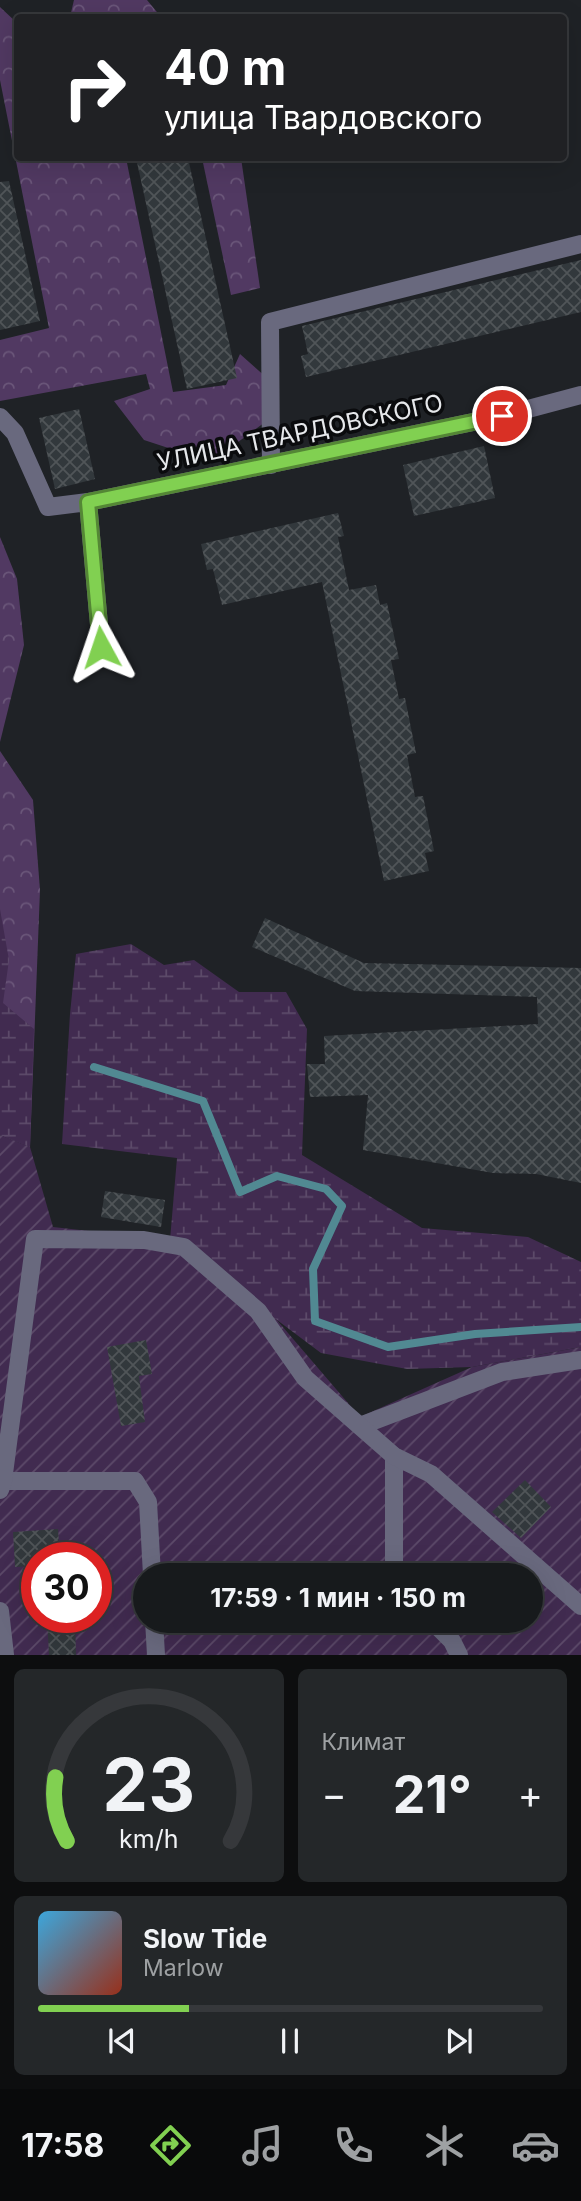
<!DOCTYPE html>
<html lang="ru">
<meta charset="utf-8">
<style>
:root{--surface:#171a1c;--page:#242729;--text:#f1f3f6;--muted:#9ea1a3;--line:#36383b;--accent:#81d051}
body{margin:0;font-family:Inter,sans-serif;background:var(--page);color:var(--text);height:100vh;display:flex;flex-direction:column;font-size:26px;white-space:nowrap}
*{box-sizing:border-box;margin:0}
p{font-size:23px;color:var(--muted)}
.icon{flex:none;width:38px;height:38px;fill:none;stroke:currentColor;stroke-width:2;stroke-linecap:round;stroke-linejoin:round}
.map{position:relative;height:1655px;overflow:hidden}
.side{display:flex;flex-direction:column;gap:14px;padding:14px;background:#0d0e0f;flex:1}
.side>*{flex:none}
.top-card{position:absolute;left:14px;top:14px;width:553px;height:147px;border-radius:7px;box-shadow:0 7px 28px #0002,0 0 0 2px var(--line);background:#202124;color:#fff;overflow:hidden}
.speed{position:absolute;left:21px;top:1542px;display:flex;gap:14px;font-size:35px;font-weight:700;text-align:center}
.speed>*{display:grid;place-content:center;width:91px;height:91px;border-radius:50%;background:var(--surface);box-shadow:0 7px 28px #0002,0 0 0 2px var(--line);line-height:1}
.speed .limit{border:10px solid #d22;background:#fff;color:#111}
.pin{position:absolute;display:grid;place-items:center;width:60px;height:60px;color:#fff;margin:-30px;border:4px solid #fff;border-radius:50%;box-shadow:0 2px 7px #0007}
.me{position:absolute;width:77px;margin:-38px;rotate:355deg;stroke-linejoin:round;filter:drop-shadow(0 0 5px #0008)}
.turn{display:flex;align-items:center;gap:24px;height:147px;padding:0 35px;font-size:32px}
.turn .icon{width:91px;height:91px;stroke-width:2.5}
.turn b{display:block;font-size:49px;line-height:60px}
.big{font-size:52px;font-weight:700;line-height:1.1}
.side .card{flex:1;display:flex;flex-direction:column;justify-content:center;gap:10px;min-width:0;padding:0 24px;border-radius:10px;background:var(--page)}
.side .dial{align-items:center;gap:0}
.dial svg{height:182px;overflow:visible;fill:none;stroke:var(--line);stroke-width:7;stroke-linecap:round;text-anchor:middle}
.dial text{fill:var(--text);stroke:none}
.song{display:flex;align-items:center;gap:21px}
.cover{width:84px;height:84px;border-radius:10px;background:linear-gradient(135deg,hsl(200 70% 55%),hsl(10 70% 35%))}
.played{height:7px;border-radius:4px;background:linear-gradient(90deg,var(--accent) 30%,var(--line) 30%)}
.keys{display:flex;justify-content:space-around;direction:ltr}
.heat{display:flex;justify-content:space-between;align-items:center;font-size:38px;direction:ltr}
.side .tiles{flex:1;display:grid;gap:14px;grid-template-columns:1fr 1fr}
.card:last-child{grid-column:span 2}
.trip{position:absolute;left:133px;top:1563px;width:410px;height:70px;border-radius:35px;background:var(--surface);box-shadow:0 7px 28px #0002,0 0 0 2px var(--line);font-weight:700;line-height:70px;text-align:center}
.dock{display:flex;height:112px;justify-content:space-around;align-items:center;background:#090a0b;color:var(--muted)}
.dock .icon{width:49px;height:49px}
.dock .active{color:var(--accent)}
.dock b{font-size:32px;color:var(--text)}
.map>svg:first-child{display:block}
</style>
<div class="map">
<svg width="581" height="1655" viewBox="0 0 581 1655">
<defs>
<pattern id="forest-crowns" width="20" height="18" patternUnits="userSpaceOnUse" patternTransform="scale(1.75)"><rect width="20" height="18" fill="#513962"/><path d="M2 6a3 3 0 1 1 6 0M12 15a3 3 0 1 1 6 0" fill="none" stroke="#6a5679"/></pattern>
<pattern id="wetland-marsh" width="20" height="14" patternUnits="userSpaceOnUse" patternTransform="scale(1.75)"><rect width="20" height="14" fill="#412b50"/><path d="M1 5h8M5 5V1M11 12h8M15 12V8" fill="none" stroke="#5c4a69"/></pattern>
<pattern id="garden-furrows" width="10" height="10" patternUnits="userSpaceOnUse" patternTransform="scale(1.75)"><rect width="10" height="10" fill="#412b50"/><path d="M-1 1l2-2M0 10L10 0M9 11l2-2" fill="none" stroke="#5c4a69"/></pattern>
<pattern id="building-cross-hatch" width="8" height="8" patternUnits="userSpaceOnUse" patternTransform="scale(1.75)"><rect width="8" height="8" fill="#32383c"/><path d="M0 0l8 8M0 8l8-8" fill="none" stroke="#505558"/></pattern>
</defs>
<rect width="100%" height="100%" fill="#1f2226"/>
<g fill="url(#forest-crowns)">
<path d="M74,0H147L161,17H70Z"/>
<path d="M0,7L17,23L18,158H126L173,392L226,385L240,354L267,378L272,417L211,462L144,440L114,401L150,389L146,374L0,401V340L49,328L0,80Z"/>
<path d="M202,158H241L260,288L231,295Z"/>
<path d="M0,537L17,579L24,645L0,742Z"/>
<path d="M0,751L33,800L40,890L30,1147L0,1135Z"/>
</g>
<g fill="url(#wetland-marsh)">
<path d="M0,909L9,960L3,1003L34,1029L30,1147L0,1135Z"/>
<path d="M131,944L164,965L194,960L239,992H286L307,1029L302,1155L422,1228L528,1237L581,1262V1347L472,1367L407,1369L321,1353L170,1240L177,1158L62,1144L70,1014L76,954Z"/>
</g>
<path fill="url(#garden-furrows)" fill-rule="evenodd" d="M0,1135L30,1147L53,1227L170,1240L276,1319L360,1417L472,1367L581,1347V1655H0ZM37,1558H96V1617H37ZM145,1575H530V1620H145Z"/>
<g fill="none" stroke-linecap="round" stroke-linejoin="round">
<path stroke="#518992" stroke-width="8" d="M94,1067L203,1101L240,1192L277,1176L326,1189L342,1206L313,1269L315,1321L388,1347L475,1334L581,1327"/>
</g>
<g fill="url(#building-cross-hatch)">
<path d="M136,158H188L237,378L187,389Z"/>
<path d="M9,181L40,321L0,330V182Z"/>
<path d="M581,260V312L306,377L301,356L308,354L302,326Z"/>
<path d="M79,409L95,479L55,489L39,418Z"/>
<path d="M484,446L495,498L414,516L403,465Z"/>
<path d="M338,513L344,536L338,537L349,590L376,585L380,605L387,603L399,659L391,660L399,699L405,698L416,753L407,755L415,797L423,796L434,851L425,853L429,871L384,881L322,582L222,605L213,569L207,570L201,544Z"/>
<path d="M265,918L364,963L581,968V1183L536,1174L493,1173L363,1150L368,1095L310,1097L307,1064H325L324,1036L538,1024L537,997L355,991L252,947Z"/>
<path d="M105,1191L165,1200L161,1227L101,1217Z"/>
<path d="M146,1340L152,1374L139,1376L145,1422L121,1426L107,1347Z"/>
<path d="M525,1480L551,1507L521,1538L492,1512Z"/>
<path d="M58,1529L60,1558H37V1566L15,1567L13,1532Z"/>
<path d="M47,1617H75L76,1655H49Z"/>
</g>
<g fill="none" stroke-linecap="round" stroke-linejoin="round">
<g stroke="#69697e" stroke-width="18">
<path d="M0,417L15,433L48,507L88,502L502,416L581,395"/>
<path d="M271,465L270,322L581,244"/>
<path d="M88,502L101,647"/>
<path d="M360,1426L502,1372L581,1360"/>
<path d="M394,1456V1575"/>
<path d="M3,1481H135L148,1502L152,1575"/>
<path d="M0,1490L3,1481L35,1239L144,1240L184,1247L258,1311L305,1378L394,1456L431,1474L581,1606"/>
<path d="M0,1611L5,1655"/>
<path d="M154,1620L156,1655"/>
<path d="M431,1620L452,1641L459,1655"/>
</g>
</g>
<g fill="none" stroke-linecap="round" stroke-linejoin="round">
<g stroke="#548735" stroke-width="18">
<path id="route" d="M101,647L88,502L502,416"/>
</g>
<use href="#route" stroke="#81d051" stroke-width="12"/>
</g>
<g text-anchor="middle" stroke-width="7" stroke-linejoin="round" paint-order="stroke">
<g font-size="24" fill="#e6e8eb" stroke="#0a0b0d">
<text transform="translate(300 433) rotate(-12)" y="8">УЛИЦА ТВАРДОВСКОГО</text>
</g>
</g>
</svg>
<div class="speed"><div class="limit">30</div></div>
<div class="pin" style="left:502px;top:416px;background:#d93025"><svg class="icon" aria-label="arrive" viewBox="0 0 24 24"><path d="M6 21V4h12l-3 4 3 4H6"/></svg></div>
<svg class="me" style="left:101px;top:647px" viewBox="-20 -20 40 40"><path d="M0-17L14 15 0 8-14 15z" fill="#81d051" stroke="#fff" stroke-width="4"/></svg>
<div class="trip">17:59 · 1 мин · 150 m</div>
<div class="top-card">
<div class="turn"><svg class="icon" aria-label="right" viewBox="0 0 24 24"><path d="M7 20v-9h11M14 6l5 5-5 5"/></svg><div><b>40 m</b>улица Твардовского</div></div>
</div>
</div>
<section class="side">
<div class="tiles">
<div class="card dial"><svg viewBox="0 0 100 80">
<path d="M14 69A42 42 0 1 1 86 69"/>
<path d="M14 69A42 42 0 0 1 9 41" stroke="#81d051"/>
<text x="50" y="56" font-size="32" font-weight="700">23</text>
<text x="50" y="72" font-size="11">km/h</text>
</svg></div>
<div class="card"><p>Климат</p>
<div class="heat"><a>−</a><b class="big">21°</b><a>+</a></div>
</div>
<div class="card">
<div class="song"><i class="cover"></i><div><b>Slow Tide</b><p>Marlow</p></div></div>
<div class="played"></div>
<div class="keys"><svg class="icon" aria-label="previous" viewBox="0 0 24 24"><path d="M18 5L8 12l10 7zM5 5v14"/></svg><svg class="icon" aria-label="pause" viewBox="0 0 24 24"><path d="M8 5v14M16 5v14"/></svg><svg class="icon" aria-label="next" viewBox="0 0 24 24"><path d="M6 5l10 7-10 7zM19 5v14"/></svg></div>
</div>
</div>
</section>
<nav class="dock">
<b>17:58</b>
<svg class="icon active" aria-label="directions" viewBox="0 0 24 24"><path d="M12 3l9 9-9 9-9-9zM9 14v-3h6M13 9l2 2-2 2"/></svg>
<svg class="icon" aria-label="music" viewBox="0 0 24 24"><path d="M9 18V5l10-2v13"/><circle cx="6" cy="18" r="3"/><circle cx="16" cy="16" r="3"/></svg>
<svg class="icon" aria-label="phone" viewBox="0 0 24 24"><path d="M5 4h4l2 5-3 2q2 4 5 5l2-3 5 2v4C11 20 4 13 5 4z"/></svg>
<svg class="icon" aria-label="climate" viewBox="0 0 24 24"><path d="M12 3v18M4 7l16 10M4 17L20 7"/></svg>
<svg class="icon" aria-label="car" viewBox="0 0 24 24"><path d="M5 17H2v-5l4-1 3-4h7l3 4 3 1v5h-3M9 17h6M6 11h13"/><circle cx="7" cy="17" r="2"/><circle cx="17" cy="17" r="2"/></svg>
</nav>
